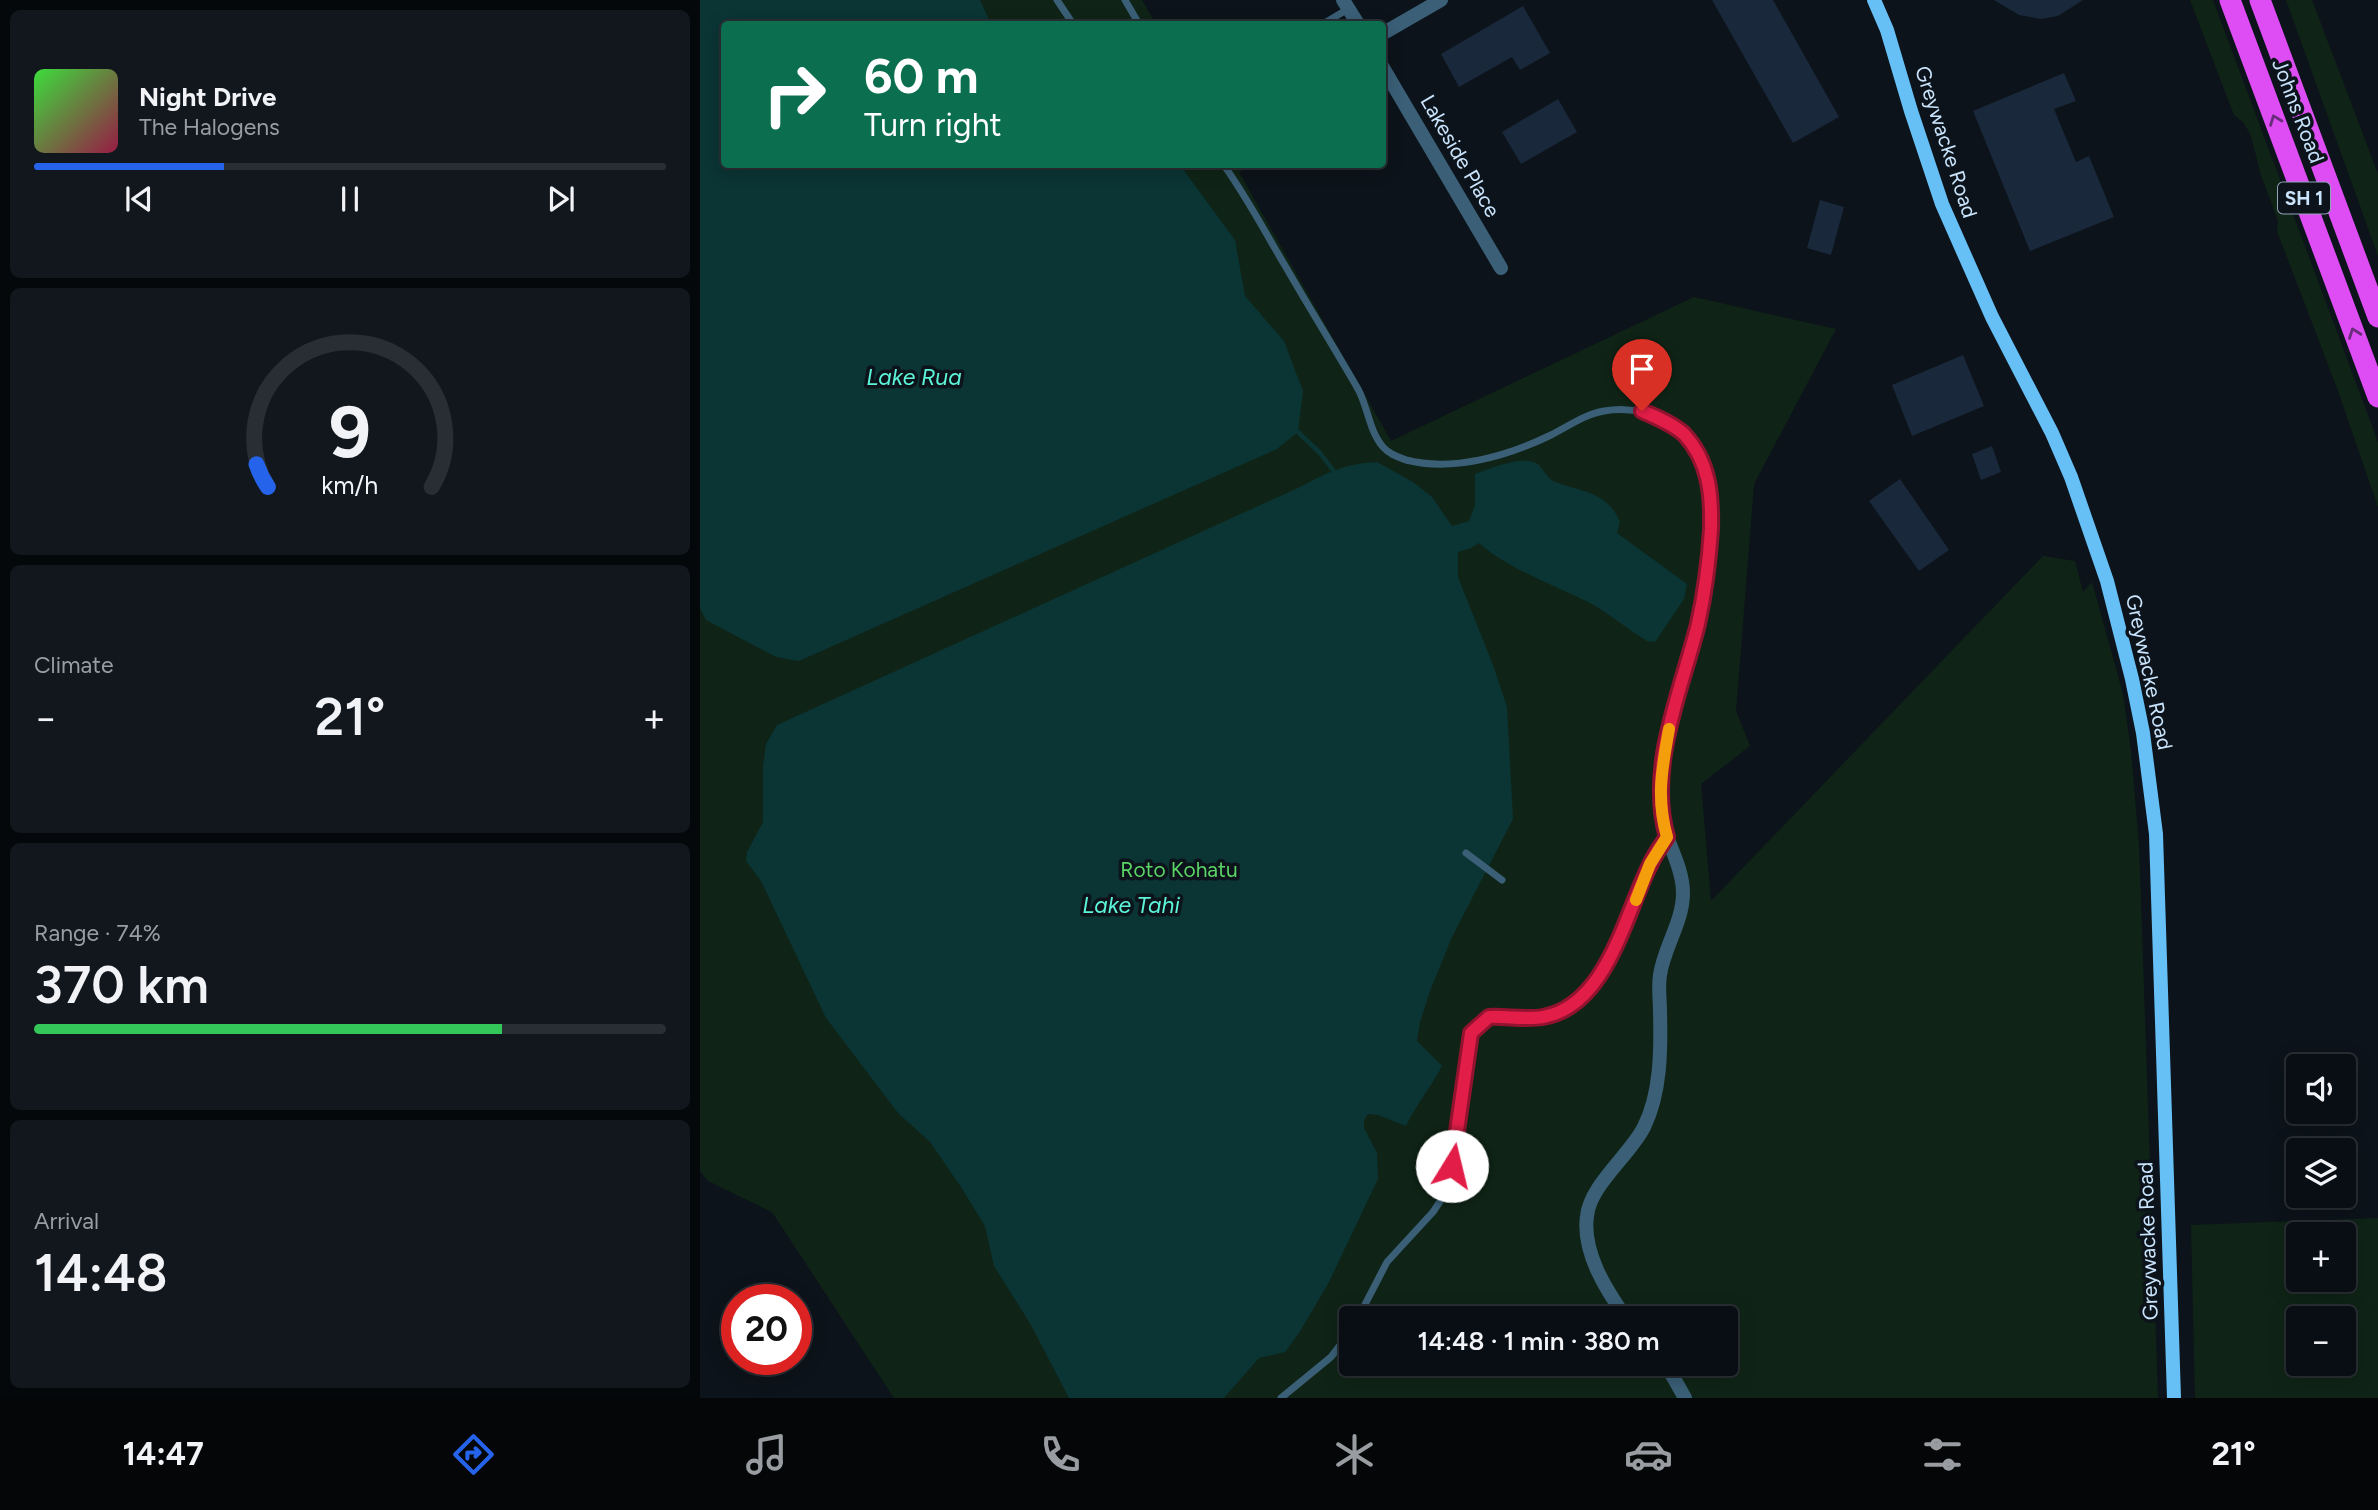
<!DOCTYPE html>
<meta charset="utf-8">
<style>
:root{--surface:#090e14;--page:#12171d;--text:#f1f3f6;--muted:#999ca0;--line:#292e34;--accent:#2563eb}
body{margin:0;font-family:Figtree,sans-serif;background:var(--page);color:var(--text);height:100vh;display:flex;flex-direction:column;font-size:26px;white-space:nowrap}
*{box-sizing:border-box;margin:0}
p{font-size:23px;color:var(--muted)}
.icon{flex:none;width:38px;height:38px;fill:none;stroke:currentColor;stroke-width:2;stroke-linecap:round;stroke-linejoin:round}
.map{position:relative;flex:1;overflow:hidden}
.drawer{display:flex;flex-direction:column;gap:10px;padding:10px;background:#05080b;width:700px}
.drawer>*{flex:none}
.guide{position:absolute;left:21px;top:21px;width:665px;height:147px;border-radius:7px;box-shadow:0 4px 18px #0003,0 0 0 2px var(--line);background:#0b6e4f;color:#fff;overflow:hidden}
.buttons{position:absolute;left:1586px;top:1054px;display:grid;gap:14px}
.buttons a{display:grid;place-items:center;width:70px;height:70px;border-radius:7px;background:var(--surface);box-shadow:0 4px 18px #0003,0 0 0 2px var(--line);font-size:35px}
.speed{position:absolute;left:21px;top:1284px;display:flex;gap:14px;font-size:35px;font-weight:700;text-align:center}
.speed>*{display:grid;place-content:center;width:91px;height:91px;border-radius:50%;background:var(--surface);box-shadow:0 4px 18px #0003,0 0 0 2px var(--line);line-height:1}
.speed .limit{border:10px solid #d22;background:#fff;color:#111}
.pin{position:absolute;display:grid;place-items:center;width:60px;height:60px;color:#fff;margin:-72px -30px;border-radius:50% 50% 50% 0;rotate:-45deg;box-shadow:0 0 7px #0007}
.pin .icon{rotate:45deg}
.me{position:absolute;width:77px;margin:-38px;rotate:9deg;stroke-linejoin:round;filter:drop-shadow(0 0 5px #0008)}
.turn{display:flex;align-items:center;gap:24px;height:147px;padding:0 28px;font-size:32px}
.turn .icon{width:91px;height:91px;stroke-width:2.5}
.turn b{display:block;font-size:49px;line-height:60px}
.big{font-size:52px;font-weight:600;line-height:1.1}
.drawer .tile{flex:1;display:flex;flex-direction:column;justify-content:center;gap:10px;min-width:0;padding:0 24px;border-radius:10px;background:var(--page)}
.drawer .dial{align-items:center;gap:0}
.dial svg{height:182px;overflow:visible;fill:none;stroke:var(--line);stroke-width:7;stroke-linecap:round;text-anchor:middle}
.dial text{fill:var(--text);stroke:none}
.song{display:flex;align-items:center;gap:21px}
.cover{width:84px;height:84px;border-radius:10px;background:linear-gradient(135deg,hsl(120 70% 55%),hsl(340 70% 35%))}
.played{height:7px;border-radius:4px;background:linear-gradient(90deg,var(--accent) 30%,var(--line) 30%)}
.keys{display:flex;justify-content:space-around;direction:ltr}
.heat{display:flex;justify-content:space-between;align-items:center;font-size:38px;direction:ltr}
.charge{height:10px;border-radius:5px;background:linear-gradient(90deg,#34c759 74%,var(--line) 0)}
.trip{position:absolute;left:639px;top:1306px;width:399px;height:70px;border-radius:7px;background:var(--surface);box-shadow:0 4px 18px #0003,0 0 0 2px var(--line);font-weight:600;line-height:70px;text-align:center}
.tab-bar{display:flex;height:112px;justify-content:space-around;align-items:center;background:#040608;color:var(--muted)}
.tab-bar .icon{width:49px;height:49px}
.tab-bar .selected{color:var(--accent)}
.tab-bar b{font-size:32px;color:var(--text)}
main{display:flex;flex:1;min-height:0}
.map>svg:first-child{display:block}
</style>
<main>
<section class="drawer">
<div class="tile">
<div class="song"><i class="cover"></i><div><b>Night Drive</b><p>The Halogens</p></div></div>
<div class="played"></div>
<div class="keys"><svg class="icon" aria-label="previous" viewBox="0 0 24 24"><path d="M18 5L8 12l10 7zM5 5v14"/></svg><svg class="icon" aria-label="pause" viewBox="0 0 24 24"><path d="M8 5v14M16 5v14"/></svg><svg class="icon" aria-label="next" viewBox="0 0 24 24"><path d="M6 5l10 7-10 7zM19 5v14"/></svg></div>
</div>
<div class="tile dial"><svg viewBox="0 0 100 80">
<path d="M14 69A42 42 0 1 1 86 69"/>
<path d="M14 69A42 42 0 0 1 9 59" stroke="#2563eb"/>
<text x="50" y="56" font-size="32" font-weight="700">9</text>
<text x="50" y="72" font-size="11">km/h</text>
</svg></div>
<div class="tile"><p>Climate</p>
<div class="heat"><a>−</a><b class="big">21°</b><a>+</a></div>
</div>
<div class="tile"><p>Range · 74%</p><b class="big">370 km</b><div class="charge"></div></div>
<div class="tile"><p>Arrival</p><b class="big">14:48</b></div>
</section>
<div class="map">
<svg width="1678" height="1398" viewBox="0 0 1678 1398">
<rect width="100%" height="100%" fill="#0c131a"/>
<g fill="#0f2416" fill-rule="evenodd">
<path d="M0,0H442L456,24H24V164L551,165L539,172L691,441L994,297L1136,329L1054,484L1036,711L1050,746L1001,784L1011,901L1343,556L1375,561L1383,592L1392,582L1423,694L1431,751L1439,844L1458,1398H194L72,1212L8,1181L0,1171ZM651,1318H1026V1363H651Z"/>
<path d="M1490,0H1513L1678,442V507L1638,391L1577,231L1578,221L1561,175L1551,136L1544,123L1534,115Z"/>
<path d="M1586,0H1612L1678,174V256Z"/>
<path d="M1678,1218V1398H1495L1491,1225ZM1598,1234H1643V1279H1598ZM1598,1318H1643V1363H1598Z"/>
</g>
<g fill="#0b3434">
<path d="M0,0H280L291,24H24V164L480,165L535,240L545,296L584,341L603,391L598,432L577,449L99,661L76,657L6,620L0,608Z"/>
<path d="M677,462L713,482L732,497L752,526L769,521L775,505V474C791,468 817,457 834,462C843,465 844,476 853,481C879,492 907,490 920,522L917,533L987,584L984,599L955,642L947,641C927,629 909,613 888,602C852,584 810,570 779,543L771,548L758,552V577L793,665L807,707L813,819L752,937L730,991L720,1022L717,1041L742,1066C731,1087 716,1105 706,1126L678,1115L668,1114L664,1120V1128L677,1153L678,1179L628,1284L599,1333L585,1352L559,1358L524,1398H369L331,1325L294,1266L285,1226L261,1187L230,1142L198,1113L126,1018L61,881L46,861L47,852L63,822V767L66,744L77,725L600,487C629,472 643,464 677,462Z"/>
</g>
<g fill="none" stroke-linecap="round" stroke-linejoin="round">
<path stroke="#0b3434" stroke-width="4.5" d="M598,432L620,453L633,470"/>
</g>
<g fill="#19283a">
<path d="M1012,0H1073L1139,117L1093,143Z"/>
<path d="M1294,0H1383L1358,16L1341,19L1319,15Z"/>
<path d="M823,6L850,53L820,70L812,57L759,87L741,54Z"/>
<path d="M1364,73L1376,101L1354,109L1376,162L1389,156L1414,217L1330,251L1273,111Z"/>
<path d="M858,99L877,132L821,164L802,132Z"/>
<path d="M1120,200L1144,207L1131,255L1107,248Z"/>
<path d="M1263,355L1284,406L1212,436L1192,385Z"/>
<path d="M1292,446L1301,472L1281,480L1272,454Z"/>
<path d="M1200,479L1249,550L1219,571L1169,501Z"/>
</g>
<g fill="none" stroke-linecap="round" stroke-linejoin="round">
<g stroke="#3a5f76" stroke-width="7">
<path d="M357,0L373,24"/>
<path d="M425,0L439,24"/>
<path d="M623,24L648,9"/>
<path d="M523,164C547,197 566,234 587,269C610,309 635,349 658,389C668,407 669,431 683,447C689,454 698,457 706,460C753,472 808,456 851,435C867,427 885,414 904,411C949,403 995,430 1008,475C1013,494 1011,514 1010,533C1009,579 999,621 987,664C972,721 950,779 966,837"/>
<path d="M766,853L802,880"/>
<path d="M658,1318L687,1262L733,1212L745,1194L752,1165L771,1033L789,1017H843L864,1009L883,997L902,972L954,857"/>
<path d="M581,1398L631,1357L651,1331"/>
</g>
<g stroke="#3a5f76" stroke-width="14">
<path d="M643,0L658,24"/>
<path d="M682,34L741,0"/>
<path d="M682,66L801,268"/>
<path d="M954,857L967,837"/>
<path d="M926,1318C906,1290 882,1252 887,1216C890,1185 930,1155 944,1127C961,1093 961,1049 960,1012C960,1000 958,987 960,975C964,947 983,922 983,893C983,874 974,855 967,837"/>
<path d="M962,1363L972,1375L985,1398"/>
</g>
<path stroke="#66bff5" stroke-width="14" d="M1174,0L1187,30L1211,111L1242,204L1292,317L1352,433L1371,477L1407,581L1432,679L1443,733L1456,834L1474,1398"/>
<g stroke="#de4cf3" stroke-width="21">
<path d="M1530,0L1678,397"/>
<path d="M1560,0L1678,317"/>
</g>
</g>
<defs><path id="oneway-chevron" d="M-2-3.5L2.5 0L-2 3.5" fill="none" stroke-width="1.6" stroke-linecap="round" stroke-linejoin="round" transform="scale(1.75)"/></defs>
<g stroke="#6a2d7c">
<use href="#oneway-chevron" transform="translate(1575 120) rotate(-111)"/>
<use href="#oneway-chevron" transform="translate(1654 333) rotate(-110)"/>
</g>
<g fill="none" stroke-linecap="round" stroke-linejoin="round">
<g stroke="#92132f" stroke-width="18">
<path id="route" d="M752,1166L771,1033L789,1017C806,1016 826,1020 843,1017C907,1006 925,914 950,865C954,855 961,846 967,837C947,767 981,692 998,624C1005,592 1009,562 1011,529C1012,494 1009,461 984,434C973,424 956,417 942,411"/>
</g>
<use href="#route" stroke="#e11d48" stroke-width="12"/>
<path stroke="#f59e0b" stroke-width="12" d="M936,900L950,864L967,837C956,798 962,768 969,729"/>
</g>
<g text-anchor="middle" stroke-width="7" stroke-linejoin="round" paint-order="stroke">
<rect fill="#0c131a" stroke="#90a5b8" stroke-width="2" x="1578" y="182.5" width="52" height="31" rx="5"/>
<g font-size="19" font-weight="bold" fill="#c9e4fc">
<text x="1604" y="205">SH 1</text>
</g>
<g font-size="21" fill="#c9e4fc" stroke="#0c131a">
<text transform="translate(1598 111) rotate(69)" y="7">Johns Road</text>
<text transform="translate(1246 142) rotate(72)" y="7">Greywacke Road</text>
<text transform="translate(760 156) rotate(60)" y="7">Lakeside Place</text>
<text transform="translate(1449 672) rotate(78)" y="7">Greywacke Road</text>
<text transform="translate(1448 1241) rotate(-92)" y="7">Greywacke Road</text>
</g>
<g font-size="21" fill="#5bd567" stroke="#0c131a">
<text x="479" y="877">Roto Kohatu</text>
</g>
<g font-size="23" font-style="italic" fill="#5df5d9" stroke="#0c131a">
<text x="214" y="385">Lake Rua</text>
<text x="431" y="913">Lake Tahi</text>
</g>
</g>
</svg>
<div class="buttons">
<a><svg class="icon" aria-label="sound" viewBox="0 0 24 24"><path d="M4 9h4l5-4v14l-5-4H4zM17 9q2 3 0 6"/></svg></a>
<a><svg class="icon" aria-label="layers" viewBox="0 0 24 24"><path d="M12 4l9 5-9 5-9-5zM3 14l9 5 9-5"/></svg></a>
<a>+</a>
<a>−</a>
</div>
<div class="speed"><div class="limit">20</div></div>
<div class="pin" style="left:942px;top:411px;background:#d93025"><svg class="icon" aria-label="arrive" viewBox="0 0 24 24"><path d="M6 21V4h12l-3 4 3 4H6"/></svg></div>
<svg class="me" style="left:752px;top:1166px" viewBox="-20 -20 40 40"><circle r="19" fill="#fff"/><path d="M0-13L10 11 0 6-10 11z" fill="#e11d48"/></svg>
<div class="trip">14:48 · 1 min · 380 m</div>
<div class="guide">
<div class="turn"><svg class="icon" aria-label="right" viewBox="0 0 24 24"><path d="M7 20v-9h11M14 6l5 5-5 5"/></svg><div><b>60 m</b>Turn right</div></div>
</div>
</div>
</main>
<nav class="tab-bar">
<b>14:47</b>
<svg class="icon selected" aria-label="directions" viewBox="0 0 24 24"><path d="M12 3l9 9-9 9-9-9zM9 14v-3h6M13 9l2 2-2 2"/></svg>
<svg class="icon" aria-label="music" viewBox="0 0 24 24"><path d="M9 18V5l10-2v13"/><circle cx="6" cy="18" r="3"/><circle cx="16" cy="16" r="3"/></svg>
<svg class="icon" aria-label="phone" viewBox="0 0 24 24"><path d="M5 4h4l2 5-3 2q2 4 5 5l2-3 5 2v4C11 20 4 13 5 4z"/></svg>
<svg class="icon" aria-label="climate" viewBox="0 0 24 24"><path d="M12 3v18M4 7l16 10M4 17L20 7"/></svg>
<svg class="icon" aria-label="car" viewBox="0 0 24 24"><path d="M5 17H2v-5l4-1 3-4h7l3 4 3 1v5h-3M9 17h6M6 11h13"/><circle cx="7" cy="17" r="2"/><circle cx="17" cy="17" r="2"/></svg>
<svg class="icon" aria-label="filters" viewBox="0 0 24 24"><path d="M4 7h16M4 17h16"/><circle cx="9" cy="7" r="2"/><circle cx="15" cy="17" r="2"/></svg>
<b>21°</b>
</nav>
